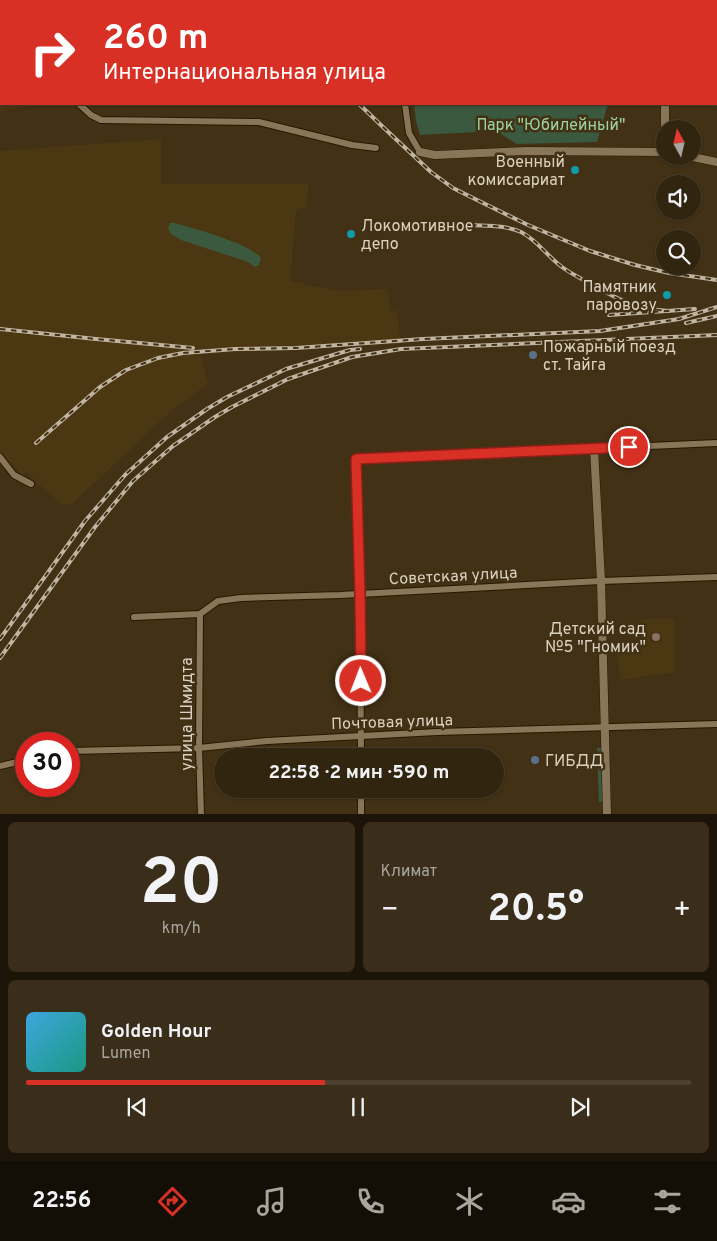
<!DOCTYPE html>
<html lang="ru">
<meta charset="utf-8">
<style>
:root{--surface:#322510;--page:#3a2d19;--text:#f1f3f6;--muted:#a8a59f;--line:#4d4230;--accent:#d93025}
body{margin:0;font-family:Overpass,sans-serif;background:var(--page);color:var(--text);height:100vh;display:flex;flex-direction:column;font-size:19px;white-space:nowrap}
*{box-sizing:border-box;margin:0}
p{font-size:16px;color:var(--muted)}
.icon{flex:none;width:28px;height:28px;fill:none;stroke:currentColor;stroke-width:2;stroke-linecap:round;stroke-linejoin:round}
.map{position:relative;height:814px;overflow:hidden}
.details{display:flex;flex-direction:column;gap:8px;padding:8px;background:#1c1409;flex:1}
.details>*{flex:none}
.banner{position:absolute;left:0px;top:0px;width:718px;height:105px;box-shadow:0 1px 4px #0004,0 0 0 1px var(--line);background:#d93025;color:#fff;overflow:hidden}
.needle{width:32px;rotate:352deg}
.fabs{position:absolute;left:656px;top:120px;display:grid;gap:10px}
.fabs a{display:grid;place-items:center;width:45px;height:45px;border-radius:50%;background:var(--surface);box-shadow:0 1px 4px #0004,0 0 0 1px var(--line);font-size:25px}
.speed{position:absolute;left:15px;top:732px;display:flex;gap:10px;font-size:25px;font-weight:700;text-align:center}
.speed>*{display:grid;place-content:center;width:65px;height:65px;border-radius:50%;background:var(--surface);box-shadow:0 1px 4px #0004,0 0 0 1px var(--line);line-height:1}
.speed .limit{border:8px solid #d22;background:#fff;color:#111}
.pin{position:absolute;display:grid;place-items:center;width:42px;height:42px;color:#fff;margin:-21px;border:2px solid #fff;border-radius:50%;box-shadow:0 1px 5px #0007}
.me{position:absolute;width:55px;margin:-28px;rotate:359deg;stroke-linejoin:round;filter:drop-shadow(0 0 4px #0008)}
.turn{display:flex;align-items:center;gap:18px;height:105px;padding:0 20px;font-size:22px}
.turn .icon{width:65px;height:65px;stroke-width:2.5}
.turn b{display:block;font-size:35px;line-height:42px}
.big{font-size:38px;font-weight:700;line-height:1.1}
.details .card{flex:1;display:flex;flex-direction:column;justify-content:center;gap:8px;min-width:0;padding:0 18px;border-radius:8px;background:var(--page)}
.details .dial{align-items:center;gap:0}
.dial b{font-size:65px;line-height:1}
.song{display:flex;align-items:center;gap:15px}
.cover{width:60px;height:60px;border-radius:8px;background:linear-gradient(135deg,hsl(200 70% 55%),hsl(170 70% 35%))}
.played{height:5px;border-radius:2px;background:linear-gradient(90deg,var(--accent) 45%,var(--line) 45%)}
.keys{display:flex;justify-content:space-around;direction:ltr}
.heat{display:flex;justify-content:space-between;align-items:center;font-size:28px;direction:ltr}
.details .tiles{flex:1;display:grid;gap:8px;grid-template-columns:1fr 1fr}
.card:last-child{grid-column:span 2}
.trip{position:absolute;left:214px;top:748px;width:290px;height:50px;border-radius:25px;background:var(--surface);box-shadow:0 1px 4px #0004,0 0 0 1px var(--line);font-weight:700;line-height:50px;text-align:center}
.tab-bar{display:flex;height:80px;justify-content:space-around;align-items:center;background:#140f06;color:var(--muted)}
.tab-bar .icon{width:35px;height:35px}
.tab-bar .on{color:var(--accent)}
.tab-bar b{font-size:22px;color:var(--text)}
.map>svg:first-child{display:block}
</style>
<div class="map">
<svg width="717" height="814" viewBox="0 0 717 814">
<rect width="100%" height="100%" fill="#423115"/>
<g fill="#4b3712">
<path d="M0,0H76L75,1H1V104H36L0,112Z"/>
<path d="M161,139V184H308L307,207L296,210L290,281L338,291L388,289L390,311H397L401,344L200,354L208,384L171,411L72,504H62L37,483L27,472L23,475L10,465L0,453V151Z"/>
<path d="M644,619H674L675,672L621,680L617,654L639,651L637,623Z"/>
</g>
<g fill="#3b593e">
<rect x="407" y="0" width="130" height="1"/>
<path d="M414,104H608L597,142L517,144L496,131L420,135L416,121Z"/>
<path d="M170,223H175C195,229 249,243 261,258L259,265L255,267L248,262L181,240L171,234L168,228Z"/>
<path d="M597,748H601L603,801L599,802Z"/>
</g>
<g fill="none" stroke-linecap="round" stroke-linejoin="round">
<g stroke="#281800" stroke-width="8">
<g id="minor">
<path d="M390,0V1"/>
<path d="M80,1V0"/>
<path d="M79,104L91,115L101,120L259,122L352,145L376,148"/>
<path d="M405,104L409,133L420,152"/>
<path d="M0,457L14,475L31,484"/>
<path d="M200,614L199,748L201,814"/>
<path d="M134,617L200,614L218,601L241,598L340,595L601,581L717,577"/>
<path d="M69,751L199,748L267,741L437,732L717,724"/>
<path d="M361,756L360,594L356,459L717,443"/>
<path d="M0,766L26,760"/>
<path d="M361,789V814"/>
</g>
</g>
<g stroke="#281800" stroke-width="9">
<g id="tertiary">
<path d="M663,0V1"/>
<path d="M716,71H717"/>
<path d="M665,104V129"/>
<path d="M420,152L435,155L527,151L665,152"/>
<path d="M688,156L717,162"/>
<path d="M594,448L601,581L607,814"/>
</g>
</g>
<use href="#minor" stroke="#897658" stroke-width="6"/>
<use href="#tertiary" stroke="#897658" stroke-width="8"/>
<g stroke="#c0b4a2" stroke-width="4">
<g id="rail">
<path d="M216,0L219,1"/>
<path d="M359,104L384,128L431,172L453,188L475,199L528,225L590,251L635,265L669,273L717,280"/>
<path d="M471,225C488,226 505,225 521,232C537,240 547,256 562,267C570,273 580,278 589,283C617,299 634,308 668,311"/>
<path d="M609,315L695,309"/>
<path d="M686,323L717,316"/>
<path d="M0,329L96,339L193,348"/>
<path d="M36,443L100,387L126,370L158,358L183,353L235,349L296,348L423,339L600,331L679,319L717,307"/>
<path d="M0,639L85,521L125,475L167,437L207,409L227,397L286,369L350,350L360,349"/>
<path d="M0,658L95,527L133,481L173,446L215,417L232,407L288,379L352,357L401,349L717,335"/>
</g>
</g>
<use href="#rail" stroke="#423115" stroke-width="2" stroke-dasharray="5.5" stroke-linecap="butt"/>
</g>
<g fill="none" stroke-linecap="round" stroke-linejoin="round">
<g stroke="#8d1f18" stroke-width="12">
<path id="route" d="M361,681L360,594L356,459L629,447"/>
</g>
<use href="#route" stroke="#d93025" stroke-width="9"/>
</g>
<g fill="#0f9aa8" stroke="#423115" stroke-width="2">
<circle cx="575" cy="170" r="5"/>
<circle cx="351" cy="234" r="5"/>
<circle cx="667" cy="295" r="5"/>
</g>
<g fill="#5c6f8a" stroke="#423115" stroke-width="2">
<circle cx="533" cy="355" r="5"/>
<circle cx="535" cy="760" r="5"/>
</g>
<circle fill="#8d6e63" stroke="#423115" stroke-width="2" cx="656" cy="637" r="5"/>
<g text-anchor="middle" stroke-width="5" stroke-linejoin="round" paint-order="stroke">
<g font-size="16" fill="#9bd2a0" stroke="#423115">
<text x="551" y="130">Парк "Юбилейный"</text>
</g>
<g font-size="16" fill="#dbd1c1" stroke="#423115" text-anchor="end">
<text x="565" y="167">Военный<tspan x="565" dy="18">комиссариат</tspan></text>
<text x="361" y="231" text-anchor="start">Локомотивное<tspan x="361" dy="18">депо</tspan></text>
<text x="657" y="292">Памятник<tspan x="657" dy="18">паровозу</tspan></text>
<text x="543" y="352" text-anchor="start">Пожарный поезд<tspan x="543" dy="18">ст. Тайга</tspan></text>
<text x="646" y="634">Детский сад<tspan x="646" dy="18">№5 "Гномик"</tspan></text>
<text x="545" y="766" text-anchor="start">ГИБДД</text>
</g>
<g font-size="16" fill="#dbd1c1" stroke="#423115">
<text transform="translate(453 575) rotate(-3)" y="6">Советская улица</text>
<text transform="translate(186 714) rotate(-90)" y="6">улица Шмидта</text>
<text transform="translate(392 721) rotate(-2)" y="6">Почтовая улица</text>
</g>
</g>
</svg>
<div class="fabs">
<a><svg class="needle" viewBox="-14 -14 28 28"><path d="M0-13l5 13h-10z" fill="#e53935"/><path d="M0 13l5-13h-10z" fill="#a8a59f"/></svg></a>
<a><svg class="icon" aria-label="sound" viewBox="0 0 24 24"><path d="M4 9h4l5-4v14l-5-4H4zM17 9q2 3 0 6"/></svg></a>
<a><svg class="icon" aria-label="search" viewBox="0 0 24 24"><circle cx="10" cy="10" r="6"/><path d="M15 15l6 6"/></svg></a>
</div>
<div class="speed"><div class="limit">30</div></div>
<div class="pin" style="left:629px;top:447px;background:#d93025"><svg class="icon" aria-label="arrive" viewBox="0 0 24 24"><path d="M6 21V4h12l-3 4 3 4H6"/></svg></div>
<svg class="me" style="left:361px;top:681px" viewBox="-20 -20 40 40"><circle r="17" fill="#d93025" stroke="#fff" stroke-width="3"/><path d="M0-11L8 9 0 5-8 9z" fill="#fff"/></svg>
<div class="trip">22:58 · 2 мин · 590 m</div>
<div class="banner">
<div class="turn"><svg class="icon" aria-label="right" viewBox="0 0 24 24"><path d="M7 20v-9h11M14 6l5 5-5 5"/></svg><div><b>260 m</b>Интернациональная улица</div></div>
</div>
</div>
<section class="details">
<div class="tiles">
<div class="card dial"><b>20</b><p>km/h</p></div>
<div class="card"><p>Климат</p>
<div class="heat"><a>−</a><b class="big">20.5°</b><a>+</a></div>
</div>
<div class="card">
<div class="song"><i class="cover"></i><div><b>Golden Hour</b><p>Lumen</p></div></div>
<div class="played"></div>
<div class="keys"><svg class="icon" aria-label="previous" viewBox="0 0 24 24"><path d="M18 5L8 12l10 7zM5 5v14"/></svg><svg class="icon" aria-label="pause" viewBox="0 0 24 24"><path d="M8 5v14M16 5v14"/></svg><svg class="icon" aria-label="next" viewBox="0 0 24 24"><path d="M6 5l10 7-10 7zM19 5v14"/></svg></div>
</div>
</div>
</section>
<nav class="tab-bar">
<b>22:56</b>
<svg class="icon on" aria-label="directions" viewBox="0 0 24 24"><path d="M12 3l9 9-9 9-9-9zM9 14v-3h6M13 9l2 2-2 2"/></svg>
<svg class="icon" aria-label="music" viewBox="0 0 24 24"><path d="M9 18V5l10-2v13"/><circle cx="6" cy="18" r="3"/><circle cx="16" cy="16" r="3"/></svg>
<svg class="icon" aria-label="phone" viewBox="0 0 24 24"><path d="M5 4h4l2 5-3 2q2 4 5 5l2-3 5 2v4C11 20 4 13 5 4z"/></svg>
<svg class="icon" aria-label="climate" viewBox="0 0 24 24"><path d="M12 3v18M4 7l16 10M4 17L20 7"/></svg>
<svg class="icon" aria-label="car" viewBox="0 0 24 24"><path d="M5 17H2v-5l4-1 3-4h7l3 4 3 1v5h-3M9 17h6M6 11h13"/><circle cx="7" cy="17" r="2"/><circle cx="17" cy="17" r="2"/></svg>
<svg class="icon" aria-label="filters" viewBox="0 0 24 24"><path d="M4 7h16M4 17h16"/><circle cx="9" cy="7" r="2"/><circle cx="15" cy="17" r="2"/></svg>
</nav>
